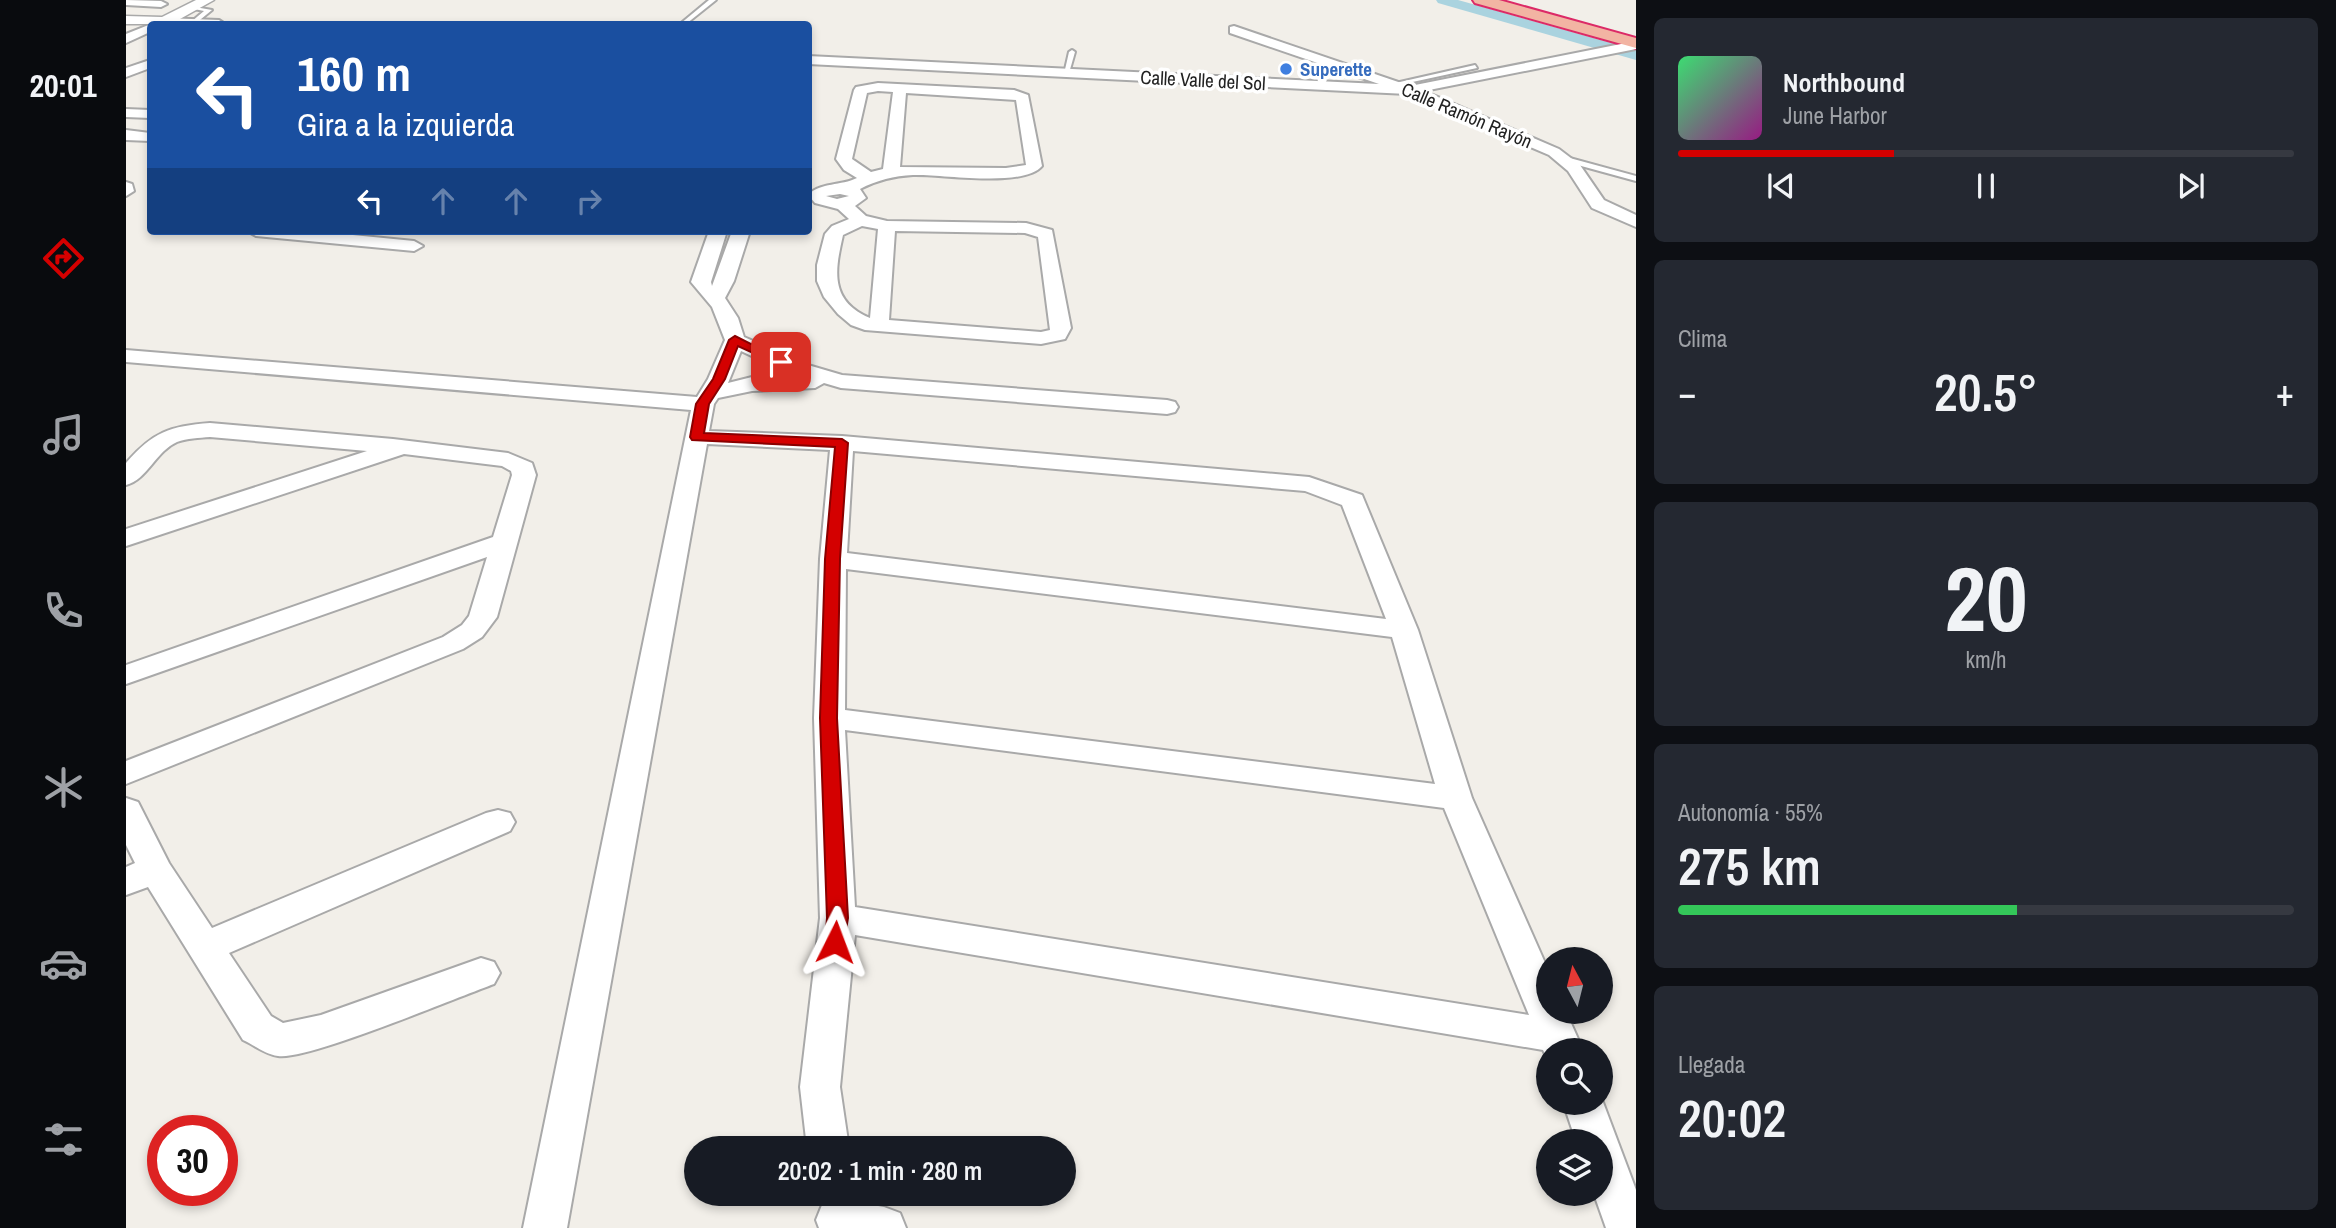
<!DOCTYPE html>
<html lang="es">
<meta charset="utf-8">
<style>
:root{--surface:#171b24;--page:#242831;--text:#f1f3f6;--muted:#9ea1a6;--line:#363941;--accent:#d40000}
body{margin:0;font-family:"Archivo Narrow",sans-serif;background:var(--page);color:var(--text);height:100vh;display:flex;flex-direction:column;font-size:26px;white-space:nowrap}
*{box-sizing:border-box;margin:0}
p{font-size:23px;color:var(--muted)}
.icon{flex:none;width:38px;height:38px;fill:none;stroke:currentColor;stroke-width:2;stroke-linecap:round;stroke-linejoin:round}
.map{position:relative;flex:1;overflow:hidden}
.panel{display:flex;flex-direction:column;gap:18px;padding:18px;background:#0d0f14;width:700px}
.panel>*{flex:none}
.top-card{position:absolute;left:21px;top:21px;width:665px;height:214px;border-radius:7px;box-shadow:0 4px 10px #0003;background:#1a4fa0;color:#fff;overflow:hidden}
.needle{width:46px;rotate:353deg}
.fabs{position:absolute;left:1410px;top:947px;display:grid;gap:14px}
.fabs a{display:grid;place-items:center;width:77px;height:77px;border-radius:50%;background:var(--surface);box-shadow:0 4px 10px #0003;font-size:35px}
.speed{position:absolute;left:21px;top:1115px;display:flex;gap:14px;font-size:35px;font-weight:700;text-align:center}
.speed>*{display:grid;place-content:center;width:91px;height:91px;border-radius:50%;background:var(--surface);box-shadow:0 4px 10px #0003;line-height:1}
.speed .limit{border:10px solid #d22;background:#fff;color:#111}
.pin{position:absolute;display:grid;place-items:center;width:60px;height:60px;color:#fff;margin:-30px;border-radius:14px;box-shadow:0 4px 10px #0006}
.me{position:absolute;width:77px;margin:-38px;rotate:3deg;stroke-linejoin:round;filter:drop-shadow(0 0 5px #0008)}
.turn{display:flex;align-items:center;gap:24px;height:147px;padding:0 35px;font-size:32px}
.turn .icon{width:91px;height:91px;stroke-width:2.5}
.turn b{display:block;font-size:49px;line-height:60px}
.lanes{display:flex;align-items:center;height:66px;padding:0 35px;background:#0003;justify-content:center;gap:35px;direction:ltr}
.lanes .off{opacity:.35}
.big{font-size:52px;font-weight:600;line-height:1.1}
.panel .card{flex:1;display:flex;flex-direction:column;justify-content:center;gap:10px;min-width:0;padding:0 24px;border-radius:10px;background:var(--page)}
.panel .dial{align-items:center;gap:0}
.dial b{font-size:91px;line-height:1}
.song{display:flex;align-items:center;gap:21px}
.cover{width:84px;height:84px;border-radius:10px;background:linear-gradient(135deg,hsl(140 70% 55%),hsl(310 70% 35%))}
.played{height:7px;border-radius:4px;background:linear-gradient(90deg,var(--accent) 35%,var(--line) 35%)}
.keys{display:flex;justify-content:space-around;direction:ltr}
.heat{display:flex;justify-content:space-between;align-items:center;font-size:38px;direction:ltr}
.charge{height:10px;border-radius:5px;background:linear-gradient(90deg,#34c759 55%,var(--line) 0)}
.trip{position:absolute;left:558px;top:1136px;width:392px;height:70px;border-radius:35px;background:var(--surface);box-shadow:0 4px 10px #0003;font-weight:600;line-height:70px;text-align:center}
main{display:flex;flex:1;min-height:0}
.tabs{display:flex;flex-direction:column;width:126px;justify-content:space-around;align-items:center;background:#090b0e;color:var(--muted)}
.tabs .icon{width:49px;height:49px}
.tabs .current{color:var(--accent)}
.tabs b{font-size:32px;color:var(--text)}
.map>svg:first-child{display:block}
</style>
<main>
<nav class="tabs">
<b>20:01</b>
<svg class="icon current" aria-label="directions" viewBox="0 0 24 24"><path d="M12 3l9 9-9 9-9-9zM9 14v-3h6M13 9l2 2-2 2"/></svg>
<svg class="icon" aria-label="music" viewBox="0 0 24 24"><path d="M9 18V5l10-2v13"/><circle cx="6" cy="18" r="3"/><circle cx="16" cy="16" r="3"/></svg>
<svg class="icon" aria-label="phone" viewBox="0 0 24 24"><path d="M5 4h4l2 5-3 2q2 4 5 5l2-3 5 2v4C11 20 4 13 5 4z"/></svg>
<svg class="icon" aria-label="climate" viewBox="0 0 24 24"><path d="M12 3v18M4 7l16 10M4 17L20 7"/></svg>
<svg class="icon" aria-label="car" viewBox="0 0 24 24"><path d="M5 17H2v-5l4-1 3-4h7l3 4 3 1v5h-3M9 17h6M6 11h13"/><circle cx="7" cy="17" r="2"/><circle cx="17" cy="17" r="2"/></svg>
<svg class="icon" aria-label="filters" viewBox="0 0 24 24"><path d="M4 7h16M4 17h16"/><circle cx="9" cy="7" r="2"/><circle cx="15" cy="17" r="2"/></svg>
</nav>
<div class="map">
<svg width="1510" height="1228" viewBox="0 0 1510 1228">
<rect width="100%" height="100%" fill="#f2efe9"/>
<g fill="none" stroke-linecap="round" stroke-linejoin="round">
<path fill="#aad3df" fill-rule="evenodd" d="M1310,0H1332L1510,50V60L1312,3Z"/>
<g stroke="#a9a9a9" stroke-width="4">
<g id="service">
<path d="M583,0H590L560,24H554Z"/>
<path d="M63,6L86,10L69,24H66L65,22L78,11L63,8Z"/>
<path d="M946,50L949,52L943,73L938,74L943,52Z"/>
<path d="M1349,65L1351,68L1268,86L1265,84Z"/>
<path d="M1440,157L1510,176V181L1437,161L1436,159Z"/>
</g>
</g>
<g stroke="#a9a9a9" stroke-width="4">
<g id="minor">
<path d="M0,0L35,1L41,4L35,7L0,5Z"/>
<path d="M38,18L93,20L99,24H26Z"/>
<path d="M25,24L24,32L0,43V34Z"/>
<path d="M1108,26L1284,86L1510,41V49L1298,91L1433,149L1454,165L1478,200L1510,215V227L1466,208L1442,171L1423,155L1281,94L682,64V56L1253,84L1104,33V27Z"/>
<path d="M24,60V68L0,77V68Z"/>
<path d="M752,83L888,90L902,95L916,166C898,188 816,174 787,175C768,176 751,180 734,189L740,198L729,206L740,216L761,221L900,223L926,230L945,328L939,339L915,344L739,330L725,325L712,314L698,297L691,281V265L699,234L706,226L723,219L712,209L689,203L682,195C695,182 715,186 731,178L718,170L710,159L728,90L730,87ZM752,91L767,92L757,169L745,172L726,159L741,93ZM780,93L890,100L900,165L880,168L774,167ZM714,194L723,196L711,199L700,196ZM736,226L752,229L744,318C703,301 709,270 717,235ZM769,231L899,233L912,237L924,330L915,332L763,320Z"/>
<path d="M0,109L24,110V118L0,117Z"/>
<path d="M0,130L24,133V141L0,140Z"/>
<path d="M0,182L6,184L8,191L0,196Z"/>
<path d="M121,231H186L288,241L297,246L288,251L130,236Z"/>
<path d="M583,231H601L585,282L586,286L606,231H624L608,281L599,298L612,318L618,337L682,365L716,375L1041,400L1049,402L1052,407L1049,412L1041,414L715,388L698,383L689,388L626,391L592,398L588,404L583,431L716,436L1183,477L1236,495L1292,630L1346,798L1423,972V1012H1440L1457,1050H1423V1062L1417,1050L729,935L714,1087L723,1148H681L674,1087L694,918L688,718L694,559L704,450L581,444L441,1228H397L565,410L0,362V350L571,397L582,379L599,340L586,307L565,282ZM615,351L666,375H670L626,377L602,383ZM727,451L1179,491L1216,505L1260,619L721,553ZM720,569L1266,637L1309,784L719,710ZM719,730L1318,808L1403,1015L729,907Z"/>
<path d="M84,423L267,439L382,453L406,463L410,475L371,617L356,637L337,649L0,784V761L317,637L336,625L343,616L361,557L0,684V665L367,537L386,475L385,471L376,466L278,454L0,546V529L241,451L84,437C73,438 61,438 51,442C30,451 21,480 0,485V463C27,432 44,426 84,423Z"/>
<path d="M0,798L12,802L43,863L86,928L360,813L372,810L384,813L389,822L384,831L103,953L145,1016L157,1023L195,1015L355,958L368,962L374,973L368,984C332,997 180,1061 152,1056C139,1054 128,1045 117,1040L22,887L0,895V867L9,863L0,845Z"/>
<path d="M1475,1097L1510,1190V1228H1480L1468,1194H1475V1141H1450L1437,1102H1475Z"/>
<path d="M712,1199L758,1207L774,1213L780,1228H693L690,1220L696,1205Z"/>
</g>
</g>
<g stroke="#a9a9a9" stroke-width="3">
<path id="tertiary" d="M70,0H88L45,24H0V16L36,17Z"/>
</g>
<g stroke="#dc2a67" stroke-width="4">
<path id="trunk" d="M1347,0H1373L1510,38V48L1349,3Z"/>
</g>
<use href="#service" fill="#fff" fill-rule="evenodd"/>
<use href="#minor" fill="#fff" fill-rule="evenodd"/>
<use href="#tertiary" fill="#fff" fill-rule="evenodd"/>
<use href="#trunk" fill="#f2b4a3" fill-rule="evenodd"/>
</g>
<path fill="#d40000" stroke="#8a0000" stroke-width="2" d="M609,336L661,362L651,364L612,346L599,379L583,404L578,433L716,439L722,443L714,559L711,718L722,918L717,948L709,950L702,948L699,942L701,918L694,718L699,559L709,447L566,440L564,437L570,404L587,379L603,340Z"/>
<circle fill="#3f7fe0" stroke="#fff" stroke-width="2.5" cx="1160" cy="69" r="7"/>
<g text-anchor="middle" stroke-width="7" stroke-linejoin="round" paint-order="stroke">
<g font-size="19" font-weight="bold" fill="#366cbe" stroke="#fff" text-anchor="start">
<text x="1174" y="76">Superette</text>
</g>
<g font-size="19" fill="#222" stroke="#fff">
<text transform="translate(1077 80) rotate(3)" y="7">Calle Valle del Sol</text>
<text transform="translate(1341 115) rotate(23)" y="7">Calle Ramón Rayón</text>
</g>
</g>
</svg>
<div class="fabs">
<a><svg class="needle" viewBox="-14 -14 28 28"><path d="M0-13l5 13h-10z" fill="#e53935"/><path d="M0 13l5-13h-10z" fill="#9ea1a6"/></svg></a>
<a><svg class="icon" aria-label="search" viewBox="0 0 24 24"><circle cx="10" cy="10" r="6"/><path d="M15 15l6 6"/></svg></a>
<a><svg class="icon" aria-label="layers" viewBox="0 0 24 24"><path d="M12 4l9 5-9 5-9-5zM3 14l9 5 9-5"/></svg></a>
</div>
<div class="speed"><div class="limit">30</div></div>
<div class="pin" style="left:655px;top:362px;background:#d93025"><svg class="icon" aria-label="arrive" viewBox="0 0 24 24"><path d="M6 21V4h12l-3 4 3 4H6"/></svg></div>
<svg class="me" style="left:709px;top:942px" viewBox="-20 -20 40 40"><path d="M0-17L14 15 0 8-14 15z" fill="#d40000" stroke="#fff" stroke-width="4"/></svg>
<div class="trip">20:02 · 1 min · 280 m</div>
<div class="top-card">
<div class="turn"><svg class="icon" aria-label="left" viewBox="0 0 24 24"><path d="M17 20v-9H6M10 6l-5 5 5 5"/></svg><div><b>160 m</b>Gira a la izquierda</div></div>
<div class="lanes"><svg class="icon" aria-label="left" viewBox="0 0 24 24"><path d="M17 20v-9H6M10 6l-5 5 5 5"/></svg><svg class="icon off" aria-label="ahead" viewBox="0 0 24 24"><path d="M12 20V5M6 11l6-6 6 6"/></svg><svg class="icon off" aria-label="ahead" viewBox="0 0 24 24"><path d="M12 20V5M6 11l6-6 6 6"/></svg><svg class="icon off" aria-label="right" viewBox="0 0 24 24"><path d="M7 20v-9h11M14 6l5 5-5 5"/></svg></div>
</div>
</div>
<section class="panel">
<div class="card">
<div class="song"><i class="cover"></i><div><b>Northbound</b><p>June Harbor</p></div></div>
<div class="played"></div>
<div class="keys"><svg class="icon" aria-label="previous" viewBox="0 0 24 24"><path d="M18 5L8 12l10 7zM5 5v14"/></svg><svg class="icon" aria-label="pause" viewBox="0 0 24 24"><path d="M8 5v14M16 5v14"/></svg><svg class="icon" aria-label="next" viewBox="0 0 24 24"><path d="M6 5l10 7-10 7zM19 5v14"/></svg></div>
</div>
<div class="card"><p>Clima</p>
<div class="heat"><a>−</a><b class="big">20.5°</b><a>+</a></div>
</div>
<div class="card dial"><b>20</b><p>km/h</p></div>
<div class="card"><p>Autonomía · 55%</p><b class="big">275 km</b><div class="charge"></div></div>
<div class="card"><p>Llegada</p><b class="big">20:02</b></div>
</section>
</main>
